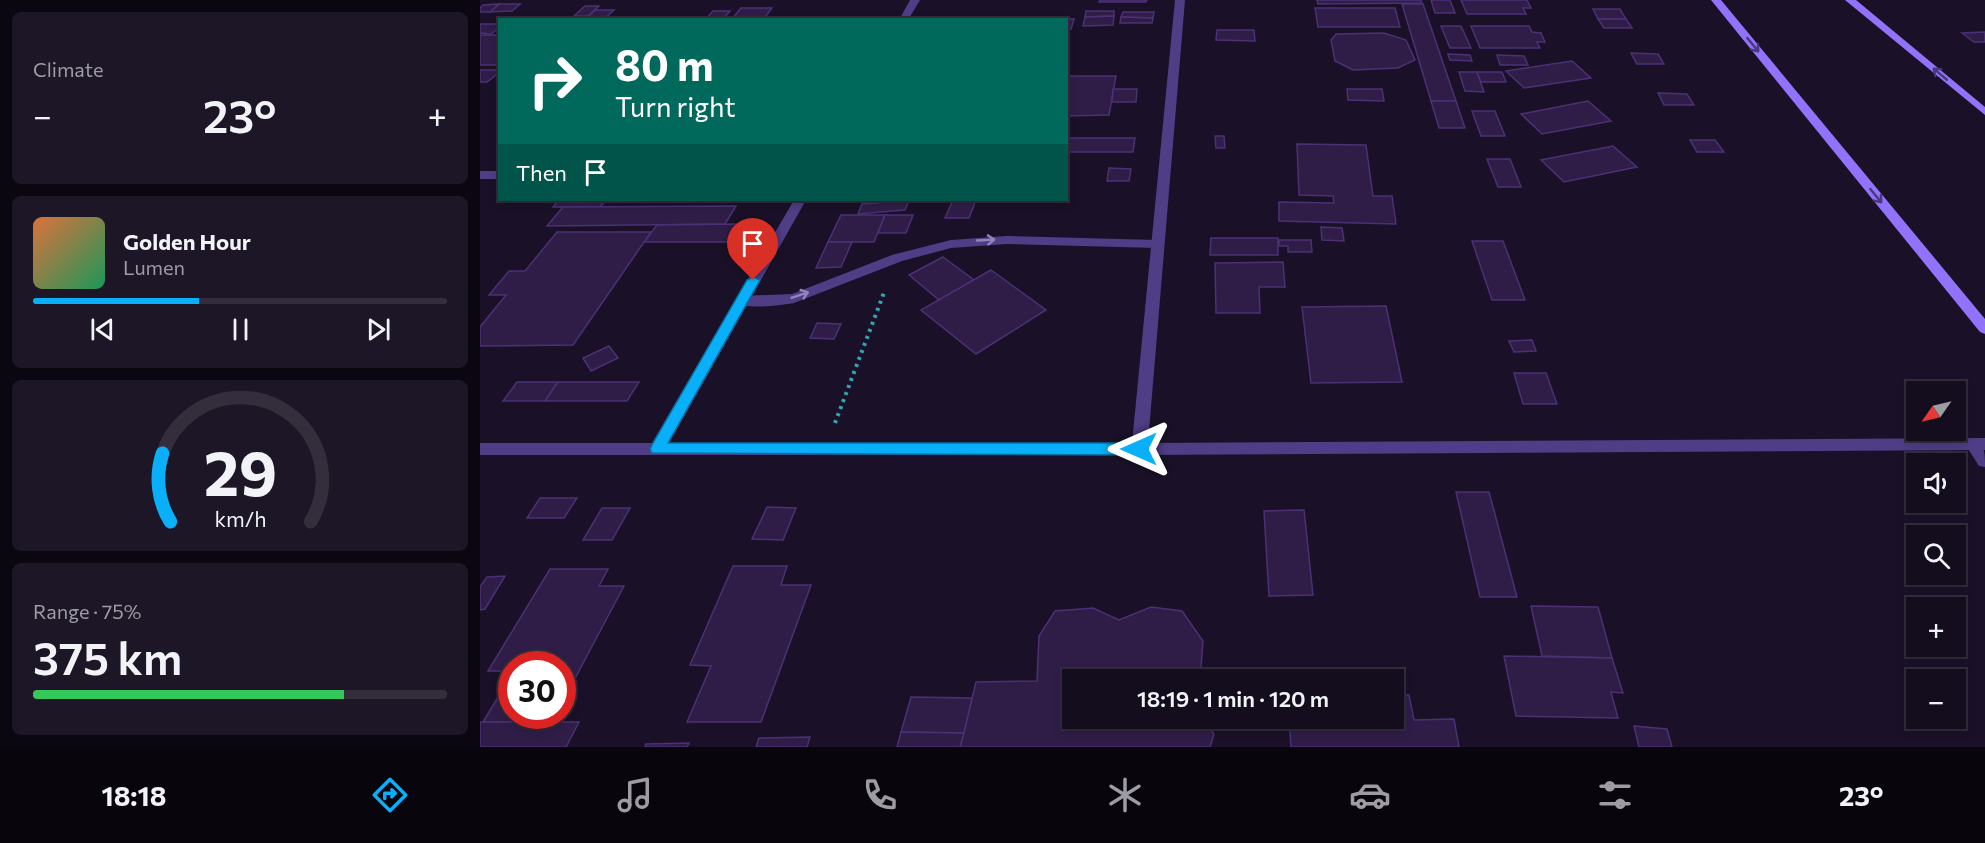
<!DOCTYPE html>
<meta charset="utf-8">
<style>
:root{--surface:#140d1e;--page:#1d1627;--text:#f1f3f6;--muted:#9d9ca4;--line:#332d3c;--accent:#0aaff9}
body{margin:0;font-family:Commissioner,sans-serif;background:var(--page);color:var(--text);height:100vh;display:flex;flex-direction:column;font-size:22px;white-space:nowrap}
*{box-sizing:border-box;margin:0}
p{font-size:20px;color:var(--muted)}
.icon{flex:none;width:33px;height:33px;fill:none;stroke:currentColor;stroke-width:2;stroke-linecap:round;stroke-linejoin:round}
.map{position:relative;flex:1;overflow:hidden}
.sheet{display:flex;flex-direction:column;gap:12px;padding:12px;background:#0b0710;width:480px}
.sheet>*{flex:none}
.guide{position:absolute;left:18px;top:18px;width:570px;height:183px;border-radius:0px;box-shadow:0 3px 9px #0003,0 0 0 2px var(--line);background:#00695c;color:#fff;overflow:hidden}
.needle{width:39px;rotate:236deg}
.buttons{position:absolute;left:1426px;top:381px;display:grid;gap:12px}
.buttons a{display:grid;place-items:center;width:60px;height:60px;border-radius:0px;background:var(--surface);box-shadow:0 3px 9px #0003,0 0 0 2px var(--line);font-size:30px}
.speed{position:absolute;left:18px;top:651px;display:flex;gap:12px;font-size:30px;font-weight:700;text-align:center}
.speed>*{display:grid;place-content:center;width:78px;height:78px;border-radius:50%;background:var(--surface);box-shadow:0 3px 9px #0003,0 0 0 2px var(--line);line-height:1}
.speed .limit{border:9px solid #d22;background:#fff;color:#111}
.pin{position:absolute;display:grid;place-items:center;width:51px;height:51px;color:#fff;margin:-62px -26px;border-radius:50% 50% 50% 0;rotate:-45deg;box-shadow:0 0 6px #0007}
.pin .icon{rotate:45deg}
.me{position:absolute;width:66px;margin:-33px;rotate:270deg;stroke-linejoin:round;filter:drop-shadow(0 0 4px #0008)}
.turn{display:flex;align-items:center;gap:21px;height:126px;padding:0 18px;font-size:27px}
.turn .icon{width:78px;height:78px;stroke-width:2.5}
.turn b{display:block;font-size:42px;line-height:51px}
.then{display:flex;align-items:center;height:57px;padding:0 18px;background:#0003;gap:12px;font-size:22px}
.big{font-size:45px;font-weight:600;line-height:1.1}
.sheet .tile{flex:1;display:flex;flex-direction:column;justify-content:center;gap:9px;min-width:0;padding:0 21px;border-radius:9px;background:var(--page)}
.sheet .dial{align-items:center;gap:0}
.dial svg{height:156px;overflow:visible;fill:none;stroke:var(--line);stroke-width:7;stroke-linecap:round;text-anchor:middle}
.dial text{fill:var(--text);stroke:none}
.song{display:flex;align-items:center;gap:18px}
.cover{width:72px;height:72px;border-radius:9px;background:linear-gradient(135deg,hsl(20 70% 55%),hsl(150 70% 35%))}
.played{height:6px;border-radius:3px;background:linear-gradient(90deg,var(--accent) 40%,var(--line) 40%)}
.keys{display:flex;justify-content:space-around;direction:ltr}
.heat{display:flex;justify-content:space-between;align-items:center;font-size:33px;direction:ltr}
.charge{height:9px;border-radius:4px;background:linear-gradient(90deg,#34c759 75%,var(--line) 0)}
.trip{position:absolute;left:582px;top:669px;width:342px;height:60px;border-radius:0px;background:var(--surface);box-shadow:0 3px 9px #0003,0 0 0 2px var(--line);font-weight:600;line-height:60px;text-align:center}
.menu{display:flex;height:96px;justify-content:space-around;align-items:center;background:#08050c;color:var(--muted)}
.menu .icon{width:42px;height:42px}
.menu .on{color:var(--accent)}
.menu b{font-size:27px;color:var(--text)}
main{display:flex;flex:1;min-height:0}
.map>svg:first-child{display:block}
</style>
<main>
<section class="sheet">
<div class="tile"><p>Climate</p>
<div class="heat"><a>−</a><b class="big">23°</b><a>+</a></div>
</div>
<div class="tile">
<div class="song"><i class="cover"></i><div><b>Golden Hour</b><p>Lumen</p></div></div>
<div class="played"></div>
<div class="keys"><svg class="icon" aria-label="previous" viewBox="0 0 24 24"><path d="M18 5L8 12l10 7zM5 5v14"/></svg><svg class="icon" aria-label="pause" viewBox="0 0 24 24"><path d="M8 5v14M16 5v14"/></svg><svg class="icon" aria-label="next" viewBox="0 0 24 24"><path d="M6 5l10 7-10 7zM19 5v14"/></svg></div>
</div>
<div class="tile dial"><svg viewBox="0 0 100 80">
<path d="M14 69A42 42 0 1 1 86 69"/>
<path d="M14 69A42 42 0 0 1 10 34" stroke="#0aaff9"/>
<text x="50" y="56" font-size="32" font-weight="700">29</text>
<text x="50" y="72" font-size="11">km/h</text>
</svg></div>
<div class="tile"><p>Range · 75%</p><b class="big">375 km</b><div class="charge"></div></div>
</section>
<div class="map">
<svg width="1505" height="747" viewBox="0 0 1505 747">
<rect width="100%" height="100%" fill="#1a1128"/>
<g fill="#2f1d48" stroke="#4c3074" stroke-width="1.5">
<path d="M620,0H667L666,2H619Z"/>
<path d="M837,0H941L942,3L838,4Z"/>
<path d="M951,0H970L975,13H955Z"/>
<path d="M981,0H1047L1051,8H1043L1046,14H987Z"/>
<path d="M19,4H40L32,11L10,12Z"/>
<path d="M19,4L10,12H0V8L3,5Z"/>
<path d="M922,4H943L976,101H951Z"/>
<path d="M105,6H119L108,16H94Z"/>
<path d="M261,8H292L283,20H251Z"/>
<path d="M835,8H915L920,27H838Z"/>
<path d="M1113,9H1140L1146,19H1118Z"/>
<path d="M115,10H134L123,20H105Z"/>
<path d="M233,11H250L243,19H226Z"/>
<path d="M606,11H634V16L605,17Z"/>
<path d="M643,12H674L673,18L641,17Z"/>
<path d="M634,16L633,25L603,26L605,17Z"/>
<path d="M641,17L673,18L672,23H640Z"/>
<path d="M563,18L594,19L591,29H586V20Z"/>
<path d="M1118,19H1146L1152,28H1124Z"/>
<path d="M0,24H20V27L11,34L0,33Z"/>
<path d="M961,26H981L991,48H970Z"/>
<path d="M991,26H1049L1052,32L1061,33L1065,42H1057L1060,48H1000Z"/>
<path d="M737,30H774L775,41L736,40Z"/>
<path d="M1505,32V42H1494L1482,33Z"/>
<path d="M904,33L926,40L935,60L918,68L873,70L855,61L851,40L856,34Z"/>
<rect x="0" y="35" width="20" height="30"/>
<path d="M1151,53L1178,54L1184,64H1157Z"/>
<path d="M968,54L990,55L992,61L970,60Z"/>
<path d="M1017,55L1044,56L1048,65H1020Z"/>
<path d="M1092,61L1111,78L1044,88L1026,71Z"/>
<path d="M0,70H20V72L7,82H0Z"/>
<path d="M979,72H997L1004,92L985,91Z"/>
<path d="M997,72H1022L1026,82H1001Z"/>
<path d="M586,76H636L629,115L586,116Z"/>
<path d="M633,89H657L656,102H632Z"/>
<path d="M867,89H902L904,101L868,100Z"/>
<path d="M1178,93L1207,94L1214,105H1184Z"/>
<path d="M951,101H976L985,128H959Z"/>
<path d="M1108,101L1131,121L1062,134L1041,114Z"/>
<path d="M992,111H1015L1025,136H1001Z"/>
<path d="M735,136H744L745,148H736Z"/>
<path d="M586,138H655L653,152H586Z"/>
<path d="M1210,140H1235L1244,152H1217Z"/>
<path d="M817,144L886,145L893,196H912L916,224L799,221V202L854,203L853,196L819,195Z"/>
<path d="M1133,146L1157,167L1084,182L1061,160Z"/>
<path d="M1007,159H1030L1041,187H1018Z"/>
<path d="M629,168L651,169L649,181H627Z"/>
<path d="M79,200H126L120,207H73Z"/>
<path d="M400,200H429L425,210L378,214L382,204L398,203Z"/>
<path d="M473,200H496L489,218H465Z"/>
<path d="M256,206L245,224L67,226L83,207Z"/>
<path d="M361,215H405L394,242H348Z"/>
<path d="M405,215H433L426,233H398Z"/>
<path d="M258,224L248,242H164L177,225Z"/>
<path d="M841,227L862,228L864,241L842,240Z"/>
<path d="M77,232H171L93,345L0,346V327L26,295H9L29,271H45Z"/>
<path d="M731,238H798V255H730Z"/>
<path d="M799,240H831L832,252H808V246H799Z"/>
<path d="M992,241H1023L1045,300H1012Z"/>
<path d="M348,242H372L361,267L336,268Z"/>
<path d="M463,257L494,280L459,300L429,275Z"/>
<path d="M803,262L805,287H779L780,313H736L735,263Z"/>
<path d="M511,270L566,310L496,354L441,310Z"/>
<path d="M906,306L922,382L831,383L822,307Z"/>
<path d="M337,323L361,324L354,339L330,338Z"/>
<path d="M1052,340L1056,351L1034,352L1029,341Z"/>
<path d="M129,346L138,358L111,371L103,358Z"/>
<path d="M1034,373H1066L1077,404H1043Z"/>
<path d="M37,382H78L65,401H23Z"/>
<path d="M78,382H159L147,401H65Z"/>
<path d="M976,492H1009L1037,597H1000Z"/>
<path d="M60,498H97L84,518H47Z"/>
<path d="M287,507L316,508L303,540L272,539Z"/>
<path d="M122,508H150L132,540H103Z"/>
<path d="M824,510L833,595L789,596L784,511Z"/>
<path d="M253,566H307L301,585H331L281,722H207L231,666L210,665Z"/>
<path d="M70,569H128L119,586H144L82,703V664H32V671H8Z"/>
<path d="M25,576L5,609L0,610V587L7,577Z"/>
<path d="M1051,606L1118,607L1132,658L1062,656Z"/>
<path d="M671,607L702,611L723,641L720,680H592V718H724L734,734L730,747H480L496,682L557,681L559,636L575,611L613,608L639,620Z"/>
<path d="M1024,656L1132,658L1143,693L1131,692L1138,718L1036,716Z"/>
<path d="M32,674V716H76L72,722H3Z"/>
<path d="M914,695H929L934,720L974,719L979,747H811L809,718H914Z"/>
<path d="M431,697L492,698L484,733L421,732Z"/>
<path d="M0,722H99L86,747H0Z"/>
<path d="M1154,726L1187,729L1192,747H1159Z"/>
<path d="M421,732L484,733L480,747H417Z"/>
<path d="M330,737L327,747H276L279,738Z"/>
<path d="M209,743L207,747H165L166,744Z"/>
</g>
<g fill="none" stroke-linecap="round" stroke-linejoin="round">
<path stroke="#33a4b7" stroke-width="4" stroke-dasharray="3 4.5" stroke-linecap="butt" d="M355,423L405,290"/>
<g fill="#4f3d86" fill-rule="evenodd">
<path d="M526,236L677,240L683,244L677,248L526,244L471,248L422,261L314,303C301,305 264,311 255,301L262,296L312,294L412,255L471,240Z"/>
<path d="M1493,438C1505,442 1505,455 1505,467L1499,466L1485,444L1487,440Z"/>
</g>
<g fill="#4f3d86" fill-rule="evenodd">
<path d="M430,0H440L428,20H419Z"/>
<path d="M695,0H705L668,443L1505,438V450L659,455H0V443H172L314,200H326L189,443H652Z"/>
<rect x="0" y="171" width="20" height="8"/>
</g>
<g fill="#9272fb" fill-rule="evenodd">
<path d="M1231,0H1241L1505,319V334L1500,332Z"/>
<path d="M1365,0H1376L1505,107V115Z"/>
</g>
</g>
<defs><path id="oneway-shaft" d="M-6 0H5M1.5-3L5.5 0L1.5 3" fill="none" stroke-width="1.6" stroke-linecap="round" stroke-linejoin="round" transform="scale(1.5)"/></defs>
<g stroke="#4a387c">
<use href="#oneway-shaft" transform="translate(1273 45) rotate(51)"/>
<use href="#oneway-shaft" transform="translate(1460 74) rotate(-140)"/>
<use href="#oneway-shaft" transform="translate(1396 196) rotate(51)"/>
</g>
<g stroke="#9283bc">
<use href="#oneway-shaft" transform="translate(506 240) rotate(-3)"/>
<use href="#oneway-shaft" transform="translate(320 295) rotate(-19)"/>
</g>
<path fill="#0aaff9" stroke="#0672a2" stroke-width="1.5" d="M273,277L280,280L188,443H659L664,445L666,449L664,453L659,455L172,453L170,449L172,445L267,280Z"/>
</svg>
<div class="buttons">
<a><svg class="needle" viewBox="-14 -14 28 28"><path d="M0-13l5 13h-10z" fill="#e53935"/><path d="M0 13l5-13h-10z" fill="#9d9ca4"/></svg></a>
<a><svg class="icon" aria-label="sound" viewBox="0 0 24 24"><path d="M4 9h4l5-4v14l-5-4H4zM17 9q2 3 0 6"/></svg></a>
<a><svg class="icon" aria-label="search" viewBox="0 0 24 24"><circle cx="10" cy="10" r="6"/><path d="M15 15l6 6"/></svg></a>
<a>+</a>
<a>−</a>
</div>
<div class="speed"><div class="limit">30</div></div>
<div class="pin" style="left:273px;top:280px;background:#d93025"><svg class="icon" aria-label="arrive" viewBox="0 0 24 24"><path d="M6 21V4h12l-3 4 3 4H6"/></svg></div>
<svg class="me" style="left:659px;top:449px" viewBox="-20 -20 40 40"><path d="M0-17L14 15 0 8-14 15z" fill="#0aaff9" stroke="#fff" stroke-width="4"/></svg>
<div class="trip">18:19 · 1 min · 120 m</div>
<div class="guide">
<div class="turn"><svg class="icon" aria-label="right" viewBox="0 0 24 24"><path d="M7 20v-9h11M14 6l5 5-5 5"/></svg><div><b>80 m</b>Turn right</div></div>
<div class="then">Then<svg class="icon" aria-label="arrive" viewBox="0 0 24 24"><path d="M6 21V4h12l-3 4 3 4H6"/></svg></div>
</div>
</div>
</main>
<nav class="menu">
<b>18:18</b>
<svg class="icon on" aria-label="directions" viewBox="0 0 24 24"><path d="M12 3l9 9-9 9-9-9zM9 14v-3h6M13 9l2 2-2 2"/></svg>
<svg class="icon" aria-label="music" viewBox="0 0 24 24"><path d="M9 18V5l10-2v13"/><circle cx="6" cy="18" r="3"/><circle cx="16" cy="16" r="3"/></svg>
<svg class="icon" aria-label="phone" viewBox="0 0 24 24"><path d="M5 4h4l2 5-3 2q2 4 5 5l2-3 5 2v4C11 20 4 13 5 4z"/></svg>
<svg class="icon" aria-label="climate" viewBox="0 0 24 24"><path d="M12 3v18M4 7l16 10M4 17L20 7"/></svg>
<svg class="icon" aria-label="car" viewBox="0 0 24 24"><path d="M5 17H2v-5l4-1 3-4h7l3 4 3 1v5h-3M9 17h6M6 11h13"/><circle cx="7" cy="17" r="2"/><circle cx="17" cy="17" r="2"/></svg>
<svg class="icon" aria-label="filters" viewBox="0 0 24 24"><path d="M4 7h16M4 17h16"/><circle cx="9" cy="7" r="2"/><circle cx="15" cy="17" r="2"/></svg>
<b>23°</b>
</nav>
